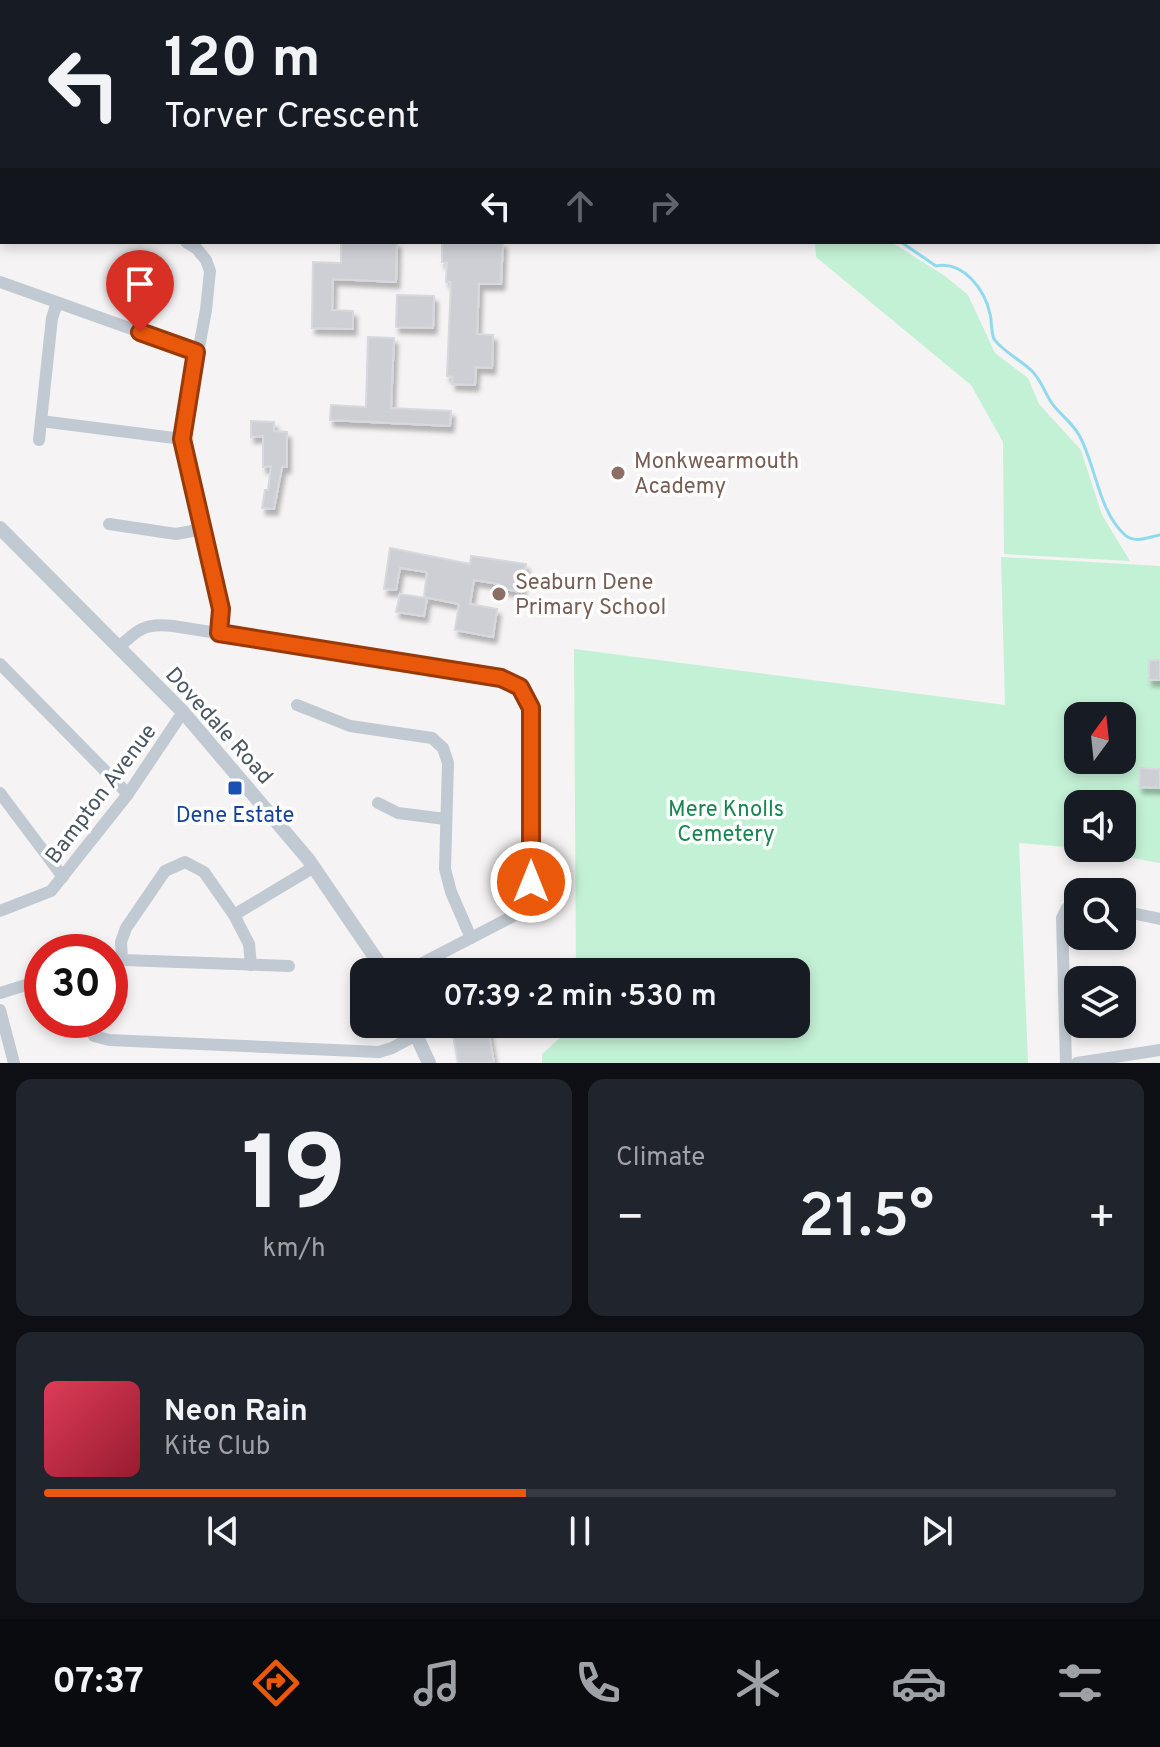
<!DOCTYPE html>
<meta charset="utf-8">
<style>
:root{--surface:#171b24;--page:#20242c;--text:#f1f3f6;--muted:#9ea1a6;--line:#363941;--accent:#ea580c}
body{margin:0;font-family:Overpass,sans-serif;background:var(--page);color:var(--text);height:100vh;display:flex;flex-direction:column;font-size:30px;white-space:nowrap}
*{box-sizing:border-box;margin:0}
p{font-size:26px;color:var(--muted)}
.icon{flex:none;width:44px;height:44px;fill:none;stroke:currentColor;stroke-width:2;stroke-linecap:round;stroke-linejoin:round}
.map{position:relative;height:1063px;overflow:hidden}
.details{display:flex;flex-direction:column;gap:16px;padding:16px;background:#0d0f14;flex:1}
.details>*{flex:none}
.banner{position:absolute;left:0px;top:0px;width:1160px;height:244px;box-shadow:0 4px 12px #0003;background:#171b24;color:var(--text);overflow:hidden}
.needle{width:52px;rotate:15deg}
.controls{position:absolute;left:1064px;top:702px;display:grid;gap:16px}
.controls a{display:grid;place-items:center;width:72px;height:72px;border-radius:16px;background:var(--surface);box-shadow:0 4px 12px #0003;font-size:40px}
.speed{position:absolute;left:24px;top:934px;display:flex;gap:16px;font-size:40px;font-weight:700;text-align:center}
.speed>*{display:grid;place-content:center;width:104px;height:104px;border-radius:50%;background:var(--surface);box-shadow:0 4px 12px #0003;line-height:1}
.speed .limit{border:12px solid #d22;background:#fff;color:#111}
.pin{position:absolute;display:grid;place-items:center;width:68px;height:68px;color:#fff;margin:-82px -34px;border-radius:50% 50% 50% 0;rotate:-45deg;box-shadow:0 0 8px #0007}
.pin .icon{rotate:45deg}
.me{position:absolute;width:88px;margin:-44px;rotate:0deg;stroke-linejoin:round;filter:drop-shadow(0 0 6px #0008)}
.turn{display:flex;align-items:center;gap:28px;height:168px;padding:0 32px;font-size:36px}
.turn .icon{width:104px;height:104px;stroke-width:2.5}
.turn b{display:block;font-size:56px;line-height:68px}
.lanes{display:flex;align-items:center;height:76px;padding:0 32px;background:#0003;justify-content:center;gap:40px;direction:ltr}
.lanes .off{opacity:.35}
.big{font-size:60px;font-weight:600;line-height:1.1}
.details .tile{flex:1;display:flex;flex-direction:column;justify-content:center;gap:12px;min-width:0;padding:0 28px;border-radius:16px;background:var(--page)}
.details .dial{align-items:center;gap:0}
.dial b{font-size:104px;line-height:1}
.song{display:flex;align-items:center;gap:24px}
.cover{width:96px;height:96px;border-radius:12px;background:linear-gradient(135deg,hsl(350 70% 55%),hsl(350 70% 35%))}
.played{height:8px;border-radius:4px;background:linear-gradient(90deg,var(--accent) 45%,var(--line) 45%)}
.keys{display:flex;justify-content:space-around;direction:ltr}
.heat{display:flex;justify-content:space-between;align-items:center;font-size:44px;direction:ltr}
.details .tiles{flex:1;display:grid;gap:16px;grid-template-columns:1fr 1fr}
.tile:last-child{grid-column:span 2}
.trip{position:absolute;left:350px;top:958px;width:460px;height:80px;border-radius:16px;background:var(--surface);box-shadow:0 4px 12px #0003;font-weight:600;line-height:80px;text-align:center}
.dock{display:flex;height:128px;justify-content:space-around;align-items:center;background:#090b0e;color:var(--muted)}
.dock .icon{width:56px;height:56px}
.dock .active{color:var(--accent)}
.dock b{font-size:36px;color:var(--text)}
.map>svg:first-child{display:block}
</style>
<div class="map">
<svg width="1160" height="1063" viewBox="0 0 1160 1063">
<defs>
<filter id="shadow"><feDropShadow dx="3.5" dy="6" stdDeviation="2" flood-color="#0004"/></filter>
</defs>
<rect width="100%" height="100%" fill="#f5f3f3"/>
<g fill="#c3f1d5" fill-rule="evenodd">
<path d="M81,0H360L83,2Z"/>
<rect x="389" y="0" width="447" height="2"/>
<path d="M815,242H891L945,276L968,295L995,353L1028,378L1039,404L1081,450L1102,515L1130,561L1004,554L1003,442L971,385L816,257Z"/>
<path d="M1001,557L1160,566V863L1078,848L1019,843L1028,1063H542V1054L575,1024H796V972H576L574,649L1005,705ZM1078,716H1122V760H1078ZM1078,804H1122V848H1078Z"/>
</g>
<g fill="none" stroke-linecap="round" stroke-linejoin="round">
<g stroke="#90daee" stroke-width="3">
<path d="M51,0L54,2"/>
<path d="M846,0V2"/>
<path d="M901,242L936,266C963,260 985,290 990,314C992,321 991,333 994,339C1002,351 1021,360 1032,371C1041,380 1044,391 1051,402C1059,414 1072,422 1079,435C1096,465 1098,511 1125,535C1135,544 1148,537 1160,535"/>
</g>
</g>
<g fill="#cdcfd5" stroke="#d7d9de" stroke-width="2" filter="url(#shadow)">
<path d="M341,242H397L396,282L333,279L332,310L353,311V329L312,328L313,262L341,263Z"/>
<path d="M442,242H503L501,284H479L477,334L493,335L492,368L476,367L475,385L452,384L453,377L447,376L451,282H446L447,263L442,262Z"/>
<path d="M397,295L434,296L433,328L396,327Z"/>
<path d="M368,337L394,338L391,408L451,411L450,426L330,420L331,405L366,407Z"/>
<path d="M251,421L274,422V431L287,432V467H282L274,509L262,508L265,490H268L271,466L263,467V436L251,437Z"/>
<path d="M390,548L470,564L471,556L526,564L521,592L498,588L499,584L474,580L470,604L497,609L493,637L455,630L459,604L424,597L427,572L400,568L396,590L384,589Z"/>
<path d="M400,594L427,598L424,616L396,612Z"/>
<rect x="1149" y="660" width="11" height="20"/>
<path d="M1140,768L1160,769V788L1139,787Z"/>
<path d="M488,1029L494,1063H458L453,1035Z"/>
</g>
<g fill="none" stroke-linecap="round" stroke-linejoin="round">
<g stroke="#c1cad2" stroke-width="12">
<path d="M0,113L2,117"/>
<path d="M186,242L197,249L206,260L210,271L206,310L182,439L221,609L219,633"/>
<path d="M0,282L196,352"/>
<path d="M41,421L182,439"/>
<path d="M39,440L52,318L57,303"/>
<path d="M109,524L176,534L203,529"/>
<path d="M118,648C138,629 145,623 173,626L501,678L520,687L531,708V882L528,899L521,912L405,972"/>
<path d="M0,664L128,794"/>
<path d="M297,705L350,726L432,738L443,748L448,763L445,869L451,892L471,938"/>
<path d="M0,793L63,877"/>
<path d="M378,803L398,813L445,819"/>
<path d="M0,911L51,891L128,794L183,712"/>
<path d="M1122,911L1160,919"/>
<path d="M234,915L314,867"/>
<path d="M122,960L121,942L126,928L165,871L185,862L204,872L234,915L249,944L251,965"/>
<path d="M110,962L122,960L289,966"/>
<path d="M0,993L42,980"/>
<path d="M0,1010L14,1063"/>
<path d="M85,1020L94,1036L109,1040L379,1052L392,1048L416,1035"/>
<path d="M1066,1063L1062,918L1067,908L1078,903"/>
<path d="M1077,1063L1160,1050"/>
</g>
<g stroke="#c1cad2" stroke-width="14">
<path d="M0,528L183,712L308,859L385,972"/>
<path d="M411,1024L429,1063"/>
</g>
</g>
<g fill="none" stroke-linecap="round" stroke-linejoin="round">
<g stroke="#983908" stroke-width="20">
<path id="route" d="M140,332L196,352L182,439L221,609L219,633L501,678L520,687L531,708V882"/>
</g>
<use href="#route" stroke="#ea580c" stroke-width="14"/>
</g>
<g fill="#8d6e63" stroke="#fff" stroke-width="3">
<circle cx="618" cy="473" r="8"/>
<circle cx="499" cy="594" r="8"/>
</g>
<rect fill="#1a4fb4" stroke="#fff" stroke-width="3" x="227" y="780" width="16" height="16" rx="4"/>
<g text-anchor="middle" stroke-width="7" stroke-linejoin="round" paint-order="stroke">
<g font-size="22" fill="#785e54" stroke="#fff" text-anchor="start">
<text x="634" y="468">Monkwearmouth<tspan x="634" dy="25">Academy</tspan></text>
<text x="515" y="589">Seaburn Dene<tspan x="515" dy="25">Primary School</tspan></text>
</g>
<g font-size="22" fill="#4a5661" stroke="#fff">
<text transform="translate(220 725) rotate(48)" y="8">Dovedale Road</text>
<text transform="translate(100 793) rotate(-53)" y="8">Bampton Avenue</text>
</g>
<g font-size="22" fill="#17864f" stroke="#fff">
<text x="726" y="816">Mere Knolls<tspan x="726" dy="25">Cemetery</tspan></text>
</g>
<g font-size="22" fill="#164399" stroke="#fff">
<text x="235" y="822">Dene Estate</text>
</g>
</g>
</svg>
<div class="controls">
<a><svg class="needle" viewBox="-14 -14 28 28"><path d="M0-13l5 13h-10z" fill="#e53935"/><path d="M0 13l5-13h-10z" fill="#9ea1a6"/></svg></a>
<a><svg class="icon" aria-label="sound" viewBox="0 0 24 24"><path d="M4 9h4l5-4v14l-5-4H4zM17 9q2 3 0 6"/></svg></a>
<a><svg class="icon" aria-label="search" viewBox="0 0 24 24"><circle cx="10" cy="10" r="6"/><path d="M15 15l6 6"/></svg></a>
<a><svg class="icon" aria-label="layers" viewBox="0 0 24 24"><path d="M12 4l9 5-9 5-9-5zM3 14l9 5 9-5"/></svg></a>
</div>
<div class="speed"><div class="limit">30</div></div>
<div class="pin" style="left:140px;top:332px;background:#d93025"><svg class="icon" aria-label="arrive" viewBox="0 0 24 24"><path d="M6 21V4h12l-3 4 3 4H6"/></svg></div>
<svg class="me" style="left:531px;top:882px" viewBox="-20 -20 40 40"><circle r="17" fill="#ea580c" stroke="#fff" stroke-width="3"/><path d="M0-11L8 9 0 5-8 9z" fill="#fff"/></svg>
<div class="trip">07:39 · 2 min · 530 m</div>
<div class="banner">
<div class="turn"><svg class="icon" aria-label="left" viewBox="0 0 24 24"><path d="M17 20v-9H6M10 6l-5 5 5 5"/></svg><div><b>120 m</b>Torver Crescent</div></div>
<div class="lanes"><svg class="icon" aria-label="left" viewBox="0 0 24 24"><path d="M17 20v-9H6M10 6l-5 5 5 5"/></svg><svg class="icon off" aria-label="ahead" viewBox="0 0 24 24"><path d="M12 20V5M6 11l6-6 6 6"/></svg><svg class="icon off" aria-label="right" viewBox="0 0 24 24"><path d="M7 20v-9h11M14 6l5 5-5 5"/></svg></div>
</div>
</div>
<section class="details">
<div class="tiles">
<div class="tile dial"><b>19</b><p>km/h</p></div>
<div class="tile"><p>Climate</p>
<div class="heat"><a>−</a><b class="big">21.5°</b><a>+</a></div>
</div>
<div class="tile">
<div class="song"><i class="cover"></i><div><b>Neon Rain</b><p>Kite Club</p></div></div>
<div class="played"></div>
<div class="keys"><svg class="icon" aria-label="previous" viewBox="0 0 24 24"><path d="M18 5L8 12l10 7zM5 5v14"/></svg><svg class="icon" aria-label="pause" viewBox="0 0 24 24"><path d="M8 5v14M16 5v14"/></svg><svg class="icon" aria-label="next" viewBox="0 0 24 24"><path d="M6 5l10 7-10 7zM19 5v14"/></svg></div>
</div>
</div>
</section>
<nav class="dock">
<b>07:37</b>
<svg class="icon active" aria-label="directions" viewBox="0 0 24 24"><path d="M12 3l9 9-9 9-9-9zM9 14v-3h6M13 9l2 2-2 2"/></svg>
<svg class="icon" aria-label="music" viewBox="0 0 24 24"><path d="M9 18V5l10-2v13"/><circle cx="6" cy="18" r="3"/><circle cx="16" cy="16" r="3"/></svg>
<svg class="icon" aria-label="phone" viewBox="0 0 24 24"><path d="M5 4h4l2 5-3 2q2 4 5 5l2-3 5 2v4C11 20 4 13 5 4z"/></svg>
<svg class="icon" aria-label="climate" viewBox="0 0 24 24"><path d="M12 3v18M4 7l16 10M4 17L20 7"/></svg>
<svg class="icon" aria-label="car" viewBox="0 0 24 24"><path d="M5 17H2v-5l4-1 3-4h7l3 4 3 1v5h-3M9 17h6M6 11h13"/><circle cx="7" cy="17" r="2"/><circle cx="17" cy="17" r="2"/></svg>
<svg class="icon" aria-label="filters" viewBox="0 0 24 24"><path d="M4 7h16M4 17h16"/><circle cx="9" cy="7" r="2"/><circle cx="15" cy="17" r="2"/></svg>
</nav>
